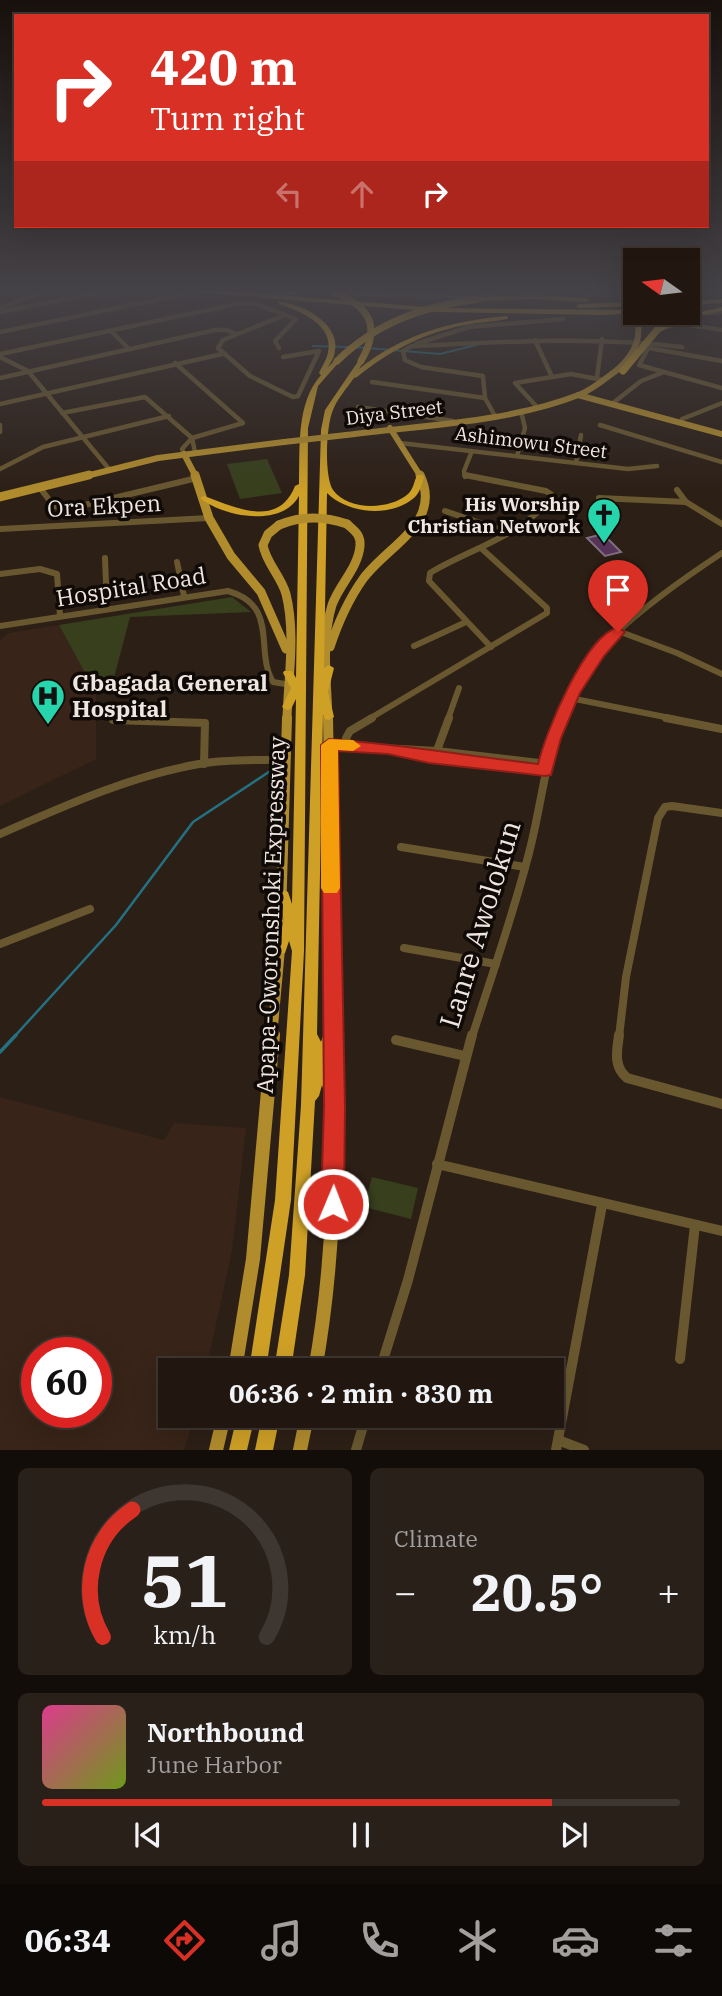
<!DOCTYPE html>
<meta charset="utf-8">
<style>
:root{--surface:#211710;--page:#292019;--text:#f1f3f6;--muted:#a29f9f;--line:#3e3630;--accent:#d93025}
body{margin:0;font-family:"IBM Plex Serif",serif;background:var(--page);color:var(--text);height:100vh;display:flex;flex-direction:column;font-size:26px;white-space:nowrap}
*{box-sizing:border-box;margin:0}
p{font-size:23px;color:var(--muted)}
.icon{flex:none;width:38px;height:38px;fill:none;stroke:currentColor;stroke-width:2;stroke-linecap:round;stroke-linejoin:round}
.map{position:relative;height:1450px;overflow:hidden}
.details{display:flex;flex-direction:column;gap:18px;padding:18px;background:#120d09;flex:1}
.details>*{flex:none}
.top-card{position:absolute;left:14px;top:14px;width:695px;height:214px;border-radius:0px;box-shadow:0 7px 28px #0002,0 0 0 2px var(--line);background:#d93025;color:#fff;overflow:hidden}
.needle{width:46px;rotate:284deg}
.controls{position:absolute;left:623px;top:248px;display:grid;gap:14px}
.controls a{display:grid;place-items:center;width:77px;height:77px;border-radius:0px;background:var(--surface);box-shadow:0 7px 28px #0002,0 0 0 2px var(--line);font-size:35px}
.speed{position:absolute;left:21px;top:1337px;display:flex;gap:14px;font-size:35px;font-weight:700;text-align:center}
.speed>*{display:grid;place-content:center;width:91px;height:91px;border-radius:50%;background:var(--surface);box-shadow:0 7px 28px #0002,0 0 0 2px var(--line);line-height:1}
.speed .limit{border:10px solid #d22;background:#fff;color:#111}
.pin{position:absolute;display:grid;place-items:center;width:60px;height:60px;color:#fff;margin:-72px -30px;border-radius:50% 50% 50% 0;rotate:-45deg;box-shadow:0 0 7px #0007}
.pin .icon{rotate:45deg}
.me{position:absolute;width:77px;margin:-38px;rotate:1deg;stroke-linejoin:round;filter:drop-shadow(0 0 5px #0008)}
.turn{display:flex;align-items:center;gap:24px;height:147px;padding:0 21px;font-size:32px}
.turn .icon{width:91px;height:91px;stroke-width:2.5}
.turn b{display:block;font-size:49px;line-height:60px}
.lanes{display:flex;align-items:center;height:66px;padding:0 21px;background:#0003;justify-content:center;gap:35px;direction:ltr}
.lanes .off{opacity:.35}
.big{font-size:52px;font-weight:700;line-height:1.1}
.details .widget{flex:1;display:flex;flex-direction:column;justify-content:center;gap:10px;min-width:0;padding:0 24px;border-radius:10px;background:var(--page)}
.details .dial{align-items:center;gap:0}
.dial svg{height:182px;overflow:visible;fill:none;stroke:var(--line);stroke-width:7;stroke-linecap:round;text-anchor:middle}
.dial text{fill:var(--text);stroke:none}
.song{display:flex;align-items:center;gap:21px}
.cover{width:84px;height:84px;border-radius:10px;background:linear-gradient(135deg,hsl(330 70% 55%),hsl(80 70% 35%))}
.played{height:7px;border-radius:4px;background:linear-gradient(90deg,var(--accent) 80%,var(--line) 80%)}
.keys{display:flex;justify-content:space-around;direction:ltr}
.heat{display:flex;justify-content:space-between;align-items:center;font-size:38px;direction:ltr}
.details .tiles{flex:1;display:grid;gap:18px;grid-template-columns:1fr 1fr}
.widget:last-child{grid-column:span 2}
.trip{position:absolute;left:158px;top:1358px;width:406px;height:70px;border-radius:0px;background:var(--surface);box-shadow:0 7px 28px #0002,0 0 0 2px var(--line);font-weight:700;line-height:70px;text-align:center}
.dock{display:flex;height:112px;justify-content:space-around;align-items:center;background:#0d0906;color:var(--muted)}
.dock .icon{width:49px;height:49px}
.dock .selected{color:var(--accent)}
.dock b{font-size:32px;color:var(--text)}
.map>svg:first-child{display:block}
</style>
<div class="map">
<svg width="722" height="1450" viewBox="0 0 722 1450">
<rect width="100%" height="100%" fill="#2c1f16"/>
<g fill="#382418" fill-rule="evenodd">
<path d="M59,625L96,693V759L0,806V640L9,633Z"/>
<path d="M0,1097L164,1140L174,1123L246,1128L232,1251L206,1370H170V1416H195L184,1450H0ZM37,1353H96V1412H37Z"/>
</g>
<g fill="#373f1c">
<path d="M267,459L282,493L240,499L227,464Z"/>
<path d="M232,597L251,612L130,617L111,689L96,693L59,625Z"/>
<path d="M372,1177L418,1188L411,1219L364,1207Z"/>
</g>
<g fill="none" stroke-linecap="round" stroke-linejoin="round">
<g stroke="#237183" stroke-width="2">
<path d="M418,299L521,293L592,295L616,290"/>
<path d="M313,346L348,347"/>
<path d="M355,347L440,354L476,345"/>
</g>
<path stroke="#237183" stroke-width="2.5" d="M14,1037L116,925L193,822L278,766"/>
<path stroke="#237183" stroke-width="3.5" d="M0,1052L16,1035"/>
</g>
<path fill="#57335a" stroke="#7d707e" stroke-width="2" d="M603,534L621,552L605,556L587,538Z"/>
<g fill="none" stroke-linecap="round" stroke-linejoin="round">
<g stroke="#69582f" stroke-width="4.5">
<path d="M344,290L360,295"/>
<path d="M688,291L694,290"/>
<path d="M356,294L442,296L464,290"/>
<path d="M0,308L48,290"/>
<path d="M0,312L113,290"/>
<path d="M705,313L722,312"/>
<path d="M683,324L722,330"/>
<path d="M664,328L689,320L694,314"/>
<path d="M111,331L129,349"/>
<path d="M0,332L185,294"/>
<path d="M535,340L552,377"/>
<path d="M416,344L469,327L563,319"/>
<path d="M649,347L639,365L722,388"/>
<path d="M649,348L722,361"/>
<path d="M0,354L241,303L256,304L296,319L275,341L279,348"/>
<path d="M0,357L28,371L109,469"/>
<path d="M283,357L319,351L298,396L293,397L250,376L218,348L223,340L285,315"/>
<path d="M175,363L243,423L192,438L182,449L184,454"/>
<path d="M597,377L602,339"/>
<path d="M0,378L215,330H227L236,334"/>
<path d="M372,382L485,398"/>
<path d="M613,403L641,381L664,372"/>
<path d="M0,404L222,354"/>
<path d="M358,407L453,421"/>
<path d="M537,407L515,383L571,374L603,380"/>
<path d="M62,413L145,397L192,438L195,452"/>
<path d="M495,416L485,398L483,376L421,367L405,360L403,351L412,346C503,342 592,336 682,347"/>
<path d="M682,419L722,403"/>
<path d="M0,425V432"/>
<path d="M600,425L722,462"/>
<path d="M400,443L628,469L657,466"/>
<path d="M517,456L525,428L521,411"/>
<path d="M576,463L581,435"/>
<path d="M0,469L43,447L169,416"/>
<path d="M465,477L464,471L472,451"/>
</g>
<g stroke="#69582f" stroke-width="6">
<path d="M465,475L546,491L552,495C526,535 469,549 430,573L429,581L491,647"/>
<path d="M40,488L54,506L68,509L197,478"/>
<path d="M677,490L686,502L722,524"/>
<path d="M599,498L686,502"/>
<path d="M445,511L507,532"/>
<path d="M0,529L209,518"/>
<path d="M105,558L107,609"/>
<path d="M177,562L184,596"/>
<path d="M0,574L40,569L57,574L60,616"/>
<path d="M0,626L228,591C280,606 254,650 273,682L285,684"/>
<path d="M618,631L677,653L722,674"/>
<path d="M414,646L466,622"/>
<path d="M570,698L675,719"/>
<path d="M369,719L547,613V608L481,548"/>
<path d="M448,719L459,688"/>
<path d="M561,719C572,692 588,661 609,640C643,607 683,579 722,553"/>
</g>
<g stroke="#69582f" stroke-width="8">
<path d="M666,718L722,729"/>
<path d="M113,720L205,723L204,764"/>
<path d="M329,745L437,751L547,764"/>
<path d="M348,746L346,738L350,731L372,718"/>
<path d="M392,750L545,771"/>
<path d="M436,753L449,718"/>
<path d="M0,834C64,806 130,776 199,764C228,759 257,761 286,759"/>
<path d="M401,847L525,867"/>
<path d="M0,944L90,909"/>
<path d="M404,948L496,964"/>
<path d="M472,1037C492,975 513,915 529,853C541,807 545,761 561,718"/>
<path d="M619,1037L626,977L658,818L665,807L672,806L722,813"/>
</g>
<g stroke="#69582f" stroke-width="10">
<path d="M619,1035C617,1051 613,1066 627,1078L722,1104"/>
<path d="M396,1040L465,1056"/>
<path d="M437,1164L722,1231"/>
<path d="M680,1359L695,1225"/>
<path d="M380,1370L408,1280L472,1035"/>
<path d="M558,1440L584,1450"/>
<path d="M356,1450L366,1416"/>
<path d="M556,1450L602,1205"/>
</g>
<g stroke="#b18c2d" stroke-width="6">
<path d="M578,395L722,434"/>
<path d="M390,428L421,477"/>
<path d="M346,435C423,425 508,423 581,394C593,389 606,378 617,370"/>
<path d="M184,454L196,477"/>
<path d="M82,477L158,458L284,442"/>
</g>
<g stroke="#b18c2d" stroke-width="9">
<path d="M195,475L209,518L231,556L261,592L286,649"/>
<path d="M0,497L89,475"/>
<path d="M279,525L268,534L263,545C266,563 281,576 286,594C296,634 288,679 287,719"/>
<path d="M330,647C338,623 348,600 363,579C387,546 443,523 420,475"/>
<path d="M328,719C327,682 321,641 332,605C339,585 358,568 360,546C361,535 355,531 347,524"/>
</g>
<g stroke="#b18c2d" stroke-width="10">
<path d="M328,718L334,1037"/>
<path d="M272,1037L280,949L287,718"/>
</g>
<g stroke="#b18c2d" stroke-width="14">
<path d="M235,1370L253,1259L273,1035"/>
<path d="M315,1370C335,1260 336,1147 334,1035"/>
<path d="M216,1450L224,1416"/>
<path d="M300,1450L307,1416"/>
</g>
<g fill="#cea026" fill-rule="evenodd">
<path d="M191,290H217L439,308L635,310V313H637L603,315L439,312L194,292Z"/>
<path d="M264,290H285L300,293L297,295L267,292Z"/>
<path d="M624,290L635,292V296L625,291Z"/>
<path d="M534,295L587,298L590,300L587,302L534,299L479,301L476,299L479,297Z"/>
<path d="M722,299V303L688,305V301Z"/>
<path d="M279,302C301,303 340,323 335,350C335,356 331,362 328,367L335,360L340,361L318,386L308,428L304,951L291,1200L266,1370H249L275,1200L292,951L289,941L285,953L280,954L275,953L274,949L284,920L278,895L280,892L284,890L288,892L292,904L296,699L291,709L287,710L282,707L291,688L283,673L284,671H292L296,678L299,496C282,528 223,517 200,498L204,496C235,507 278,529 295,486L299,484C300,448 296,403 321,375L319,373C322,366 327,359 328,352C334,324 299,311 279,304Z"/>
<path d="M635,302V306L579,308L576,306L579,304Z"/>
<path d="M722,307V311L674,321L671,319Z"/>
<path d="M506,316L508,317V319C494,322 479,322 465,325C424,333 389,351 357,377L354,378C347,388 337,399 333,410C326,425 324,476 333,490C348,511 390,510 408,494C413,490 414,482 417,475H423L424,477C422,484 420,492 415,497C392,518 348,514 327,493L324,668L329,665L334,668L328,692L334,717L329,720L325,719L323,714L317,1034L321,1042L326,1027L331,1025L336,1027L338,1031L329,1060L342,1106L340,1111L335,1112L330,1111L322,1085L319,1096L315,1101L305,1275L291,1370H274L289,1275L301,1105L321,430L325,410L359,360L364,361L359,369C402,334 452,321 506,316Z"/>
<path d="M237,1416H255L247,1450H229Z"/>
<path d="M262,1416H280L273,1450H255Z"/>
</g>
<g stroke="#b18c2d" stroke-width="6">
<path d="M618,290L635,312"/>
<path d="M617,370C635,354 643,337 636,313"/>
<path d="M284,442L346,435"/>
</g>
<path stroke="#b18c2d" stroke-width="9" d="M279,525C302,515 324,516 347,524"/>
<g stroke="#cea026" stroke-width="7">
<path d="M330,290C367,305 383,323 361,361"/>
<path d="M337,361C377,322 424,306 479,299"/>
<path d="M623,371L657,330L674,319"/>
</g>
</g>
<linearGradient id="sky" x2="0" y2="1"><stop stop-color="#18110c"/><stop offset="0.59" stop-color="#454247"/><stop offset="1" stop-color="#454247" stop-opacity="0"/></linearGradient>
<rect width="722" height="493" fill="url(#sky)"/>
<path fill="#d93025" stroke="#8d1f18" stroke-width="2" d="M618,627L625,632L604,656L580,693L561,738L551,775L545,776L429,763L388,754L338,751L345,1106L344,1204L341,1212L333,1215L324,1212L321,1204L324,1106L321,745L329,739C399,744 469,756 538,764C546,732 584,637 618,627Z"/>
<path fill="#f59e0b" d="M329,739L353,740L361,746L353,751L338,750L340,888L337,893H324L321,888V745Z"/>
<defs>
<g id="church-pin" transform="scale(1.75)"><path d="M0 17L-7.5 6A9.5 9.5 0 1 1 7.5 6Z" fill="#27d5ad" stroke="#100a07"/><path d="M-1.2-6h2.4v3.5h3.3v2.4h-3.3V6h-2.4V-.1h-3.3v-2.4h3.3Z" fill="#111"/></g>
<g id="hospital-pin" transform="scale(1.75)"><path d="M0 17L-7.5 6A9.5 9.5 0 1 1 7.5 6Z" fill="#27d5ad" stroke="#100a07"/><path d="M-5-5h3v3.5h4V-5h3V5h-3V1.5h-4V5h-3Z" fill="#111"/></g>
</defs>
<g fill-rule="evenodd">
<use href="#church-pin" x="604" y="515"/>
<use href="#hospital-pin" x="48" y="696"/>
</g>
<g text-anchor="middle" stroke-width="7" stroke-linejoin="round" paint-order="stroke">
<g font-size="19" fill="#efe6e0" stroke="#100a07">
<text transform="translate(394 412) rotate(-7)" y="7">Diya Street</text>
<text transform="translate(531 442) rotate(7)" y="7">Ashimowu Street</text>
</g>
<g font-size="19" font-weight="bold" fill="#efe6e0" stroke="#100a07" text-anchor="end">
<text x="580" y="511">His Worship<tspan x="580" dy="22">Christian Network</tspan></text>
</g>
<g font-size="23" fill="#efe6e0" stroke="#100a07">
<text transform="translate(104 506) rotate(-3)" y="8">Ora Ekpen</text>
<text transform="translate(131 587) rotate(-9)" y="8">Hospital Road</text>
<text transform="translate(271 915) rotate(-88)" y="8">Apapa-Oworonshoki Expressway</text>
</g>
<g font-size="23" font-weight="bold" fill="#efe6e0" stroke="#100a07" text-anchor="start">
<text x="72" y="691">Gbagada General<tspan x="72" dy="26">Hospital</tspan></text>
</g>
<g font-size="28" fill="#efe6e0" stroke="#100a07">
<text transform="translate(480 924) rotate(-73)" y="10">Lanre Awolokun</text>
</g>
</g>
</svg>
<div class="controls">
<a><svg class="needle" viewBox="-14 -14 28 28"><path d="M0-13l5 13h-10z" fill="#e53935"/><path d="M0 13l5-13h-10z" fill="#a29f9f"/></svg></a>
</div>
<div class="speed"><div class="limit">60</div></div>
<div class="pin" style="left:618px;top:632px;background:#d93025"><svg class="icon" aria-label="arrive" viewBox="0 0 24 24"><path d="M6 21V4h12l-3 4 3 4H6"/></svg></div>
<svg class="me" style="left:333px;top:1204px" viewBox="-20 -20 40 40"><circle r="17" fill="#d93025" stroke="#fff" stroke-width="3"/><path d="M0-11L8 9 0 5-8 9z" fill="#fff"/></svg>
<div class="trip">06:36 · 2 min · 830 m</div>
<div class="top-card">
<div class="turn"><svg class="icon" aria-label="right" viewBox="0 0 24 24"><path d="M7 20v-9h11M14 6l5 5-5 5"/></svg><div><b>420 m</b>Turn right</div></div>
<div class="lanes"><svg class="icon off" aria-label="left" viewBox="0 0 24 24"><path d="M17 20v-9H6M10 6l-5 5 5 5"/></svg><svg class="icon off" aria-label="ahead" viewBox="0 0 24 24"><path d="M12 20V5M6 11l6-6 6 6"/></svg><svg class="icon" aria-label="right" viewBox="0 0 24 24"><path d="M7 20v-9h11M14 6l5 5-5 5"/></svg></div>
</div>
</div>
<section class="details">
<div class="tiles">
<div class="widget dial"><svg viewBox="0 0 100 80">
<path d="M14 69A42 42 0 1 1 86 69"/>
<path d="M14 69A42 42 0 0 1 27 13" stroke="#d93025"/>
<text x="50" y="56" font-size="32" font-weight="700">51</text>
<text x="50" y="72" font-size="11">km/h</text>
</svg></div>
<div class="widget"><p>Climate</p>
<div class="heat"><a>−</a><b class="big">20.5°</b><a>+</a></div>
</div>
<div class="widget">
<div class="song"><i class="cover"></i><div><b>Northbound</b><p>June Harbor</p></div></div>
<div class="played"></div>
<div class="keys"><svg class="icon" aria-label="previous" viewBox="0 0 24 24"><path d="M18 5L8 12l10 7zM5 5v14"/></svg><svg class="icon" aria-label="pause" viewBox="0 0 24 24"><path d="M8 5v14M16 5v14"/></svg><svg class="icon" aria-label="next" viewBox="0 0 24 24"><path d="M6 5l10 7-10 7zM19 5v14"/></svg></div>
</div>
</div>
</section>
<nav class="dock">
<b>06:34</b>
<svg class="icon selected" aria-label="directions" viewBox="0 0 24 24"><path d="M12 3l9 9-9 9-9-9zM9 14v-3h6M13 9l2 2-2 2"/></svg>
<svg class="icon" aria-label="music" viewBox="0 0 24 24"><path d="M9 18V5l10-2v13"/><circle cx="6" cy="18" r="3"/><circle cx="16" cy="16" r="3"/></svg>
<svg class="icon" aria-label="phone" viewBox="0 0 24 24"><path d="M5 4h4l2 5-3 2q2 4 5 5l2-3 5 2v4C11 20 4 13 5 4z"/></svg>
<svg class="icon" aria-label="climate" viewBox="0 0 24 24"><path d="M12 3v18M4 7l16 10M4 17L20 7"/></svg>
<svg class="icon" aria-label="car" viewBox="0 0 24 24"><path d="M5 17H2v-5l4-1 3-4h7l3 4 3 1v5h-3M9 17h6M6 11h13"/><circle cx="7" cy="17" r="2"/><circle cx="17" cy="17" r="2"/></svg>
<svg class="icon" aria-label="filters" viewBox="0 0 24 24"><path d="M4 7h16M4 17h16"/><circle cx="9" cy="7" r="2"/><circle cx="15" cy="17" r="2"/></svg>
</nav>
